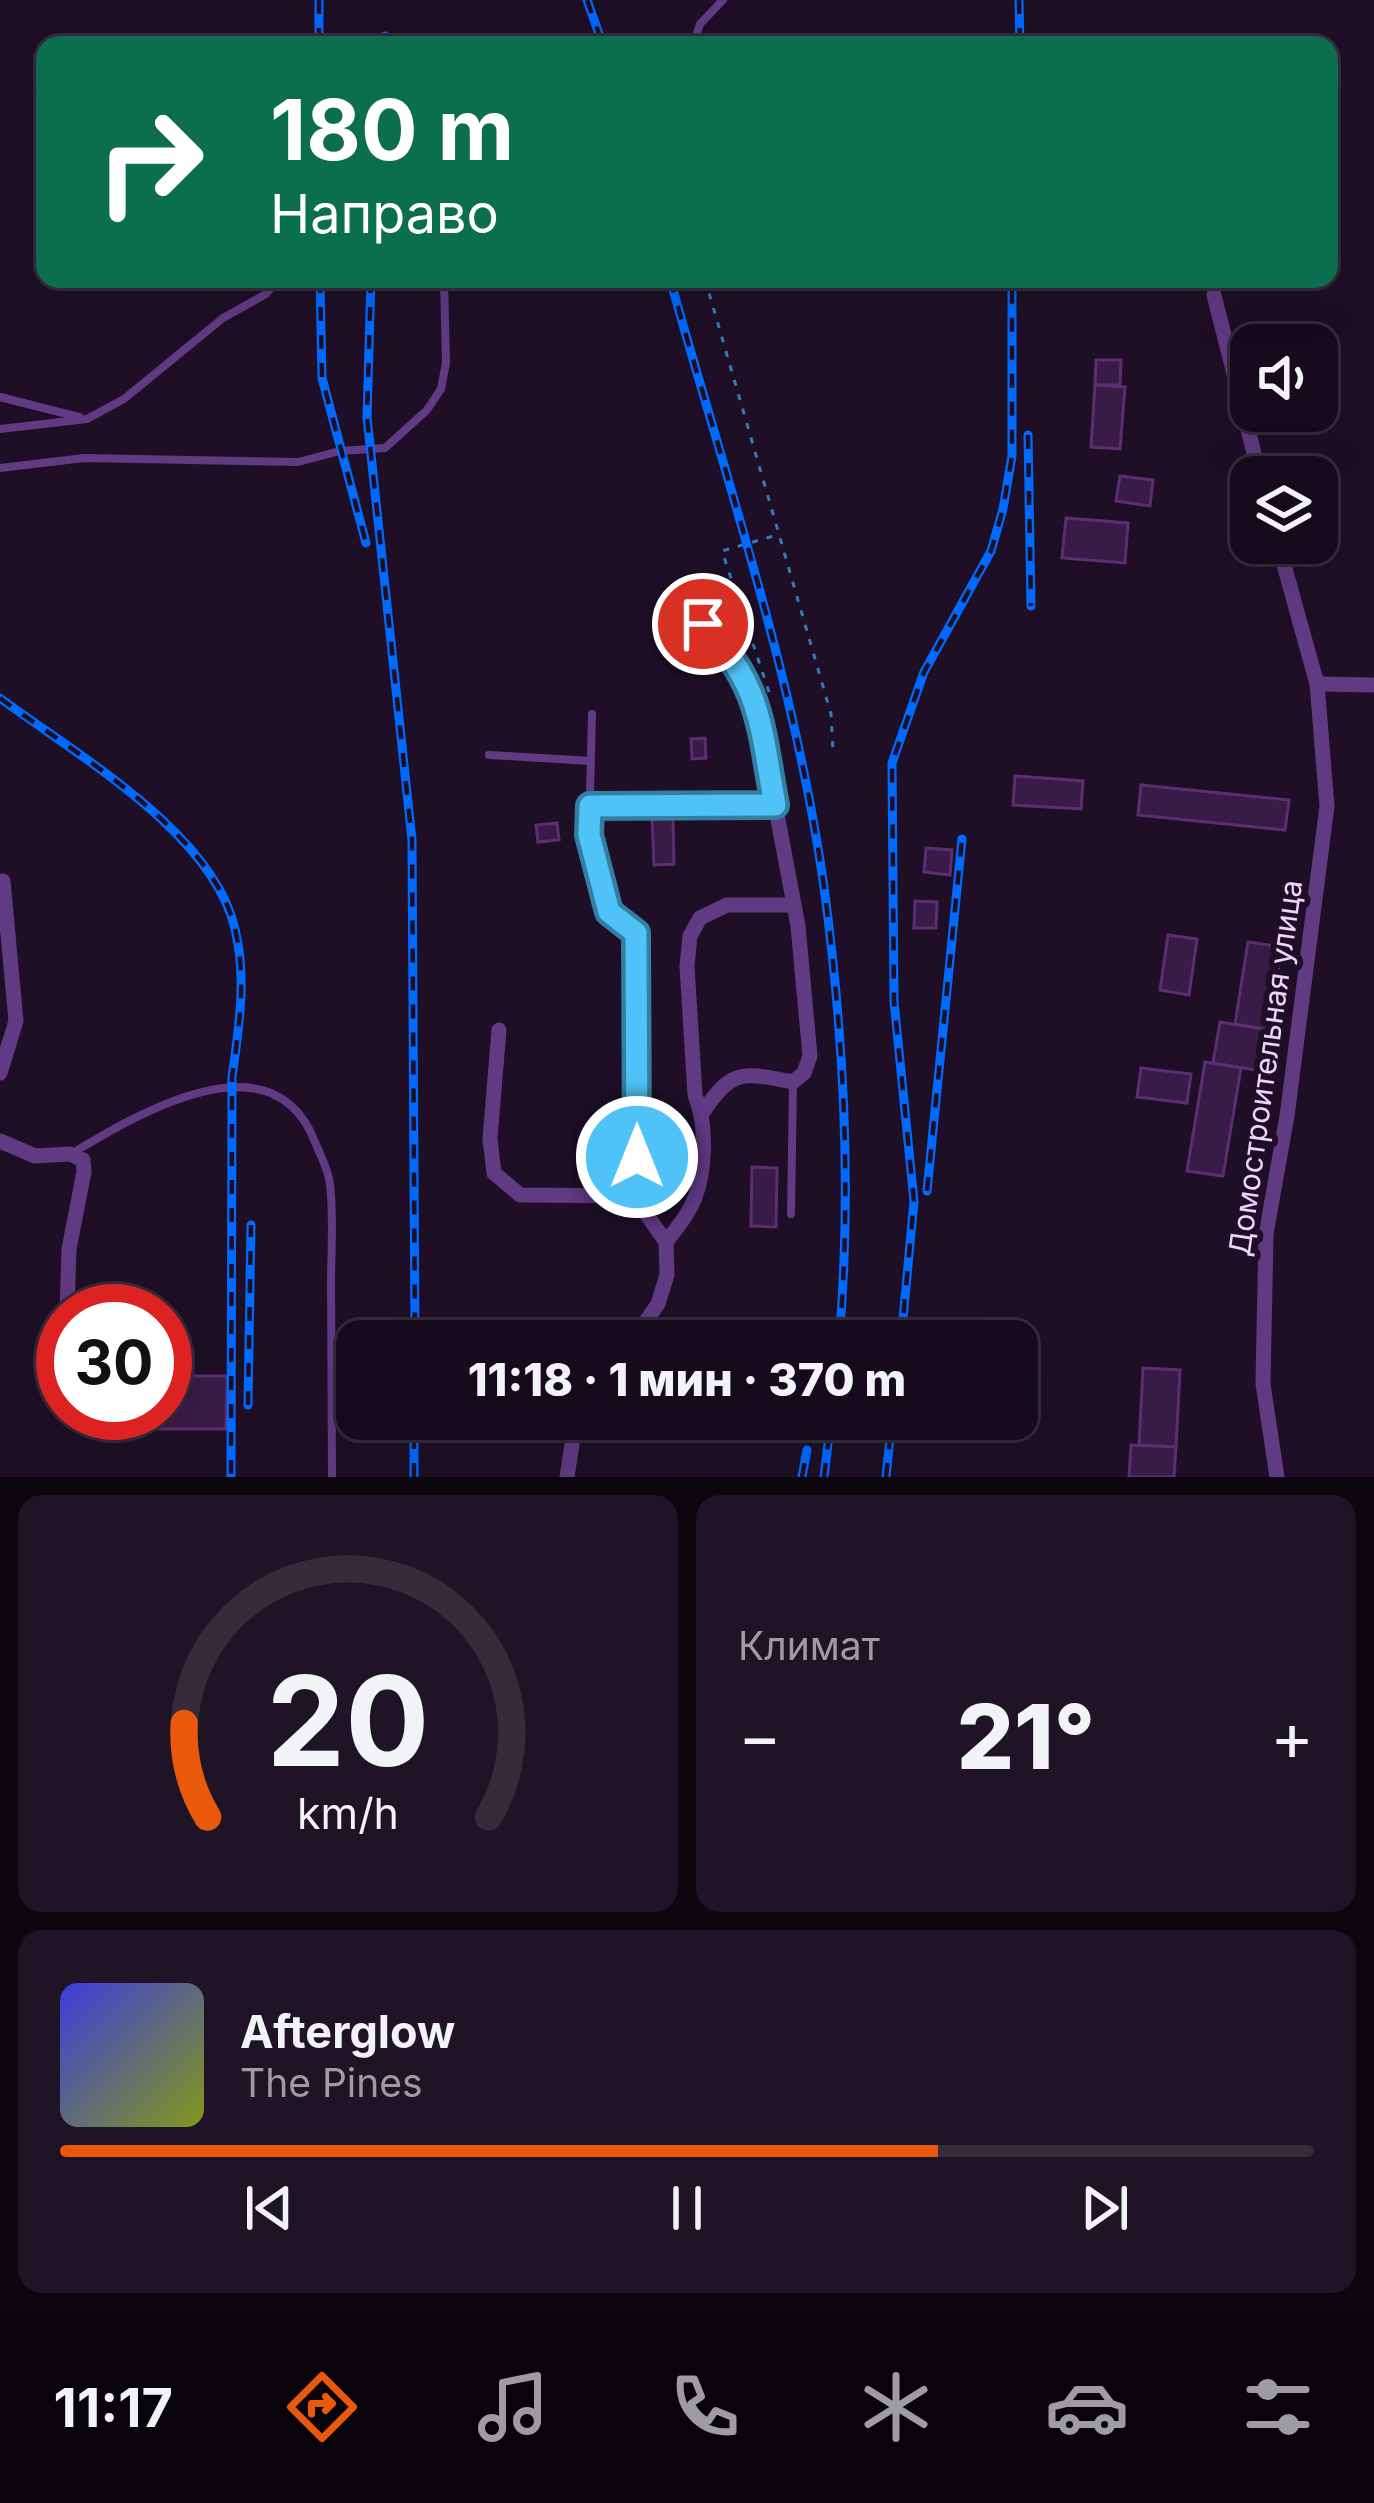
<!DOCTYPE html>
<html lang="ru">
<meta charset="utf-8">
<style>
:root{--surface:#160b1c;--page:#1f1425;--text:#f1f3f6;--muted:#9e9ba3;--line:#352b3b;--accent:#ea580c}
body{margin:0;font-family:Inter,sans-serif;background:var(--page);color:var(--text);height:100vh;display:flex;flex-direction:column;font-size:45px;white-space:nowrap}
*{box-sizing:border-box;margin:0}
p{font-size:39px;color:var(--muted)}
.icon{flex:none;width:66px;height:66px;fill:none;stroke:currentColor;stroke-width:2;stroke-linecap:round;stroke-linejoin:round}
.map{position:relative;height:1477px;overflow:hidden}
.side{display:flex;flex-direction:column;gap:18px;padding:18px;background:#0c060f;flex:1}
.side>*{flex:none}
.top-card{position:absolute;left:36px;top:36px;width:1302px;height:252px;border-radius:24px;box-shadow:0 12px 48px #0002,0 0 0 3px var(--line);background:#0b6e4f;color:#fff;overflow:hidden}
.controls{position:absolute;left:1230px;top:324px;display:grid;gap:24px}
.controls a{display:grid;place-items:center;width:108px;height:108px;border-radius:24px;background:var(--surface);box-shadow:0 12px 48px #0002,0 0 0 3px var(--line);font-size:60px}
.speed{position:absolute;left:36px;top:1284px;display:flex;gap:24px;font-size:60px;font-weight:700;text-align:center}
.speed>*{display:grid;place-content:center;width:156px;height:156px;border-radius:50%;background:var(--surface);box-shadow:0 12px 48px #0002,0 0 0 3px var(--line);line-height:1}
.speed .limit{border:18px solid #d22;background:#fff;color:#111}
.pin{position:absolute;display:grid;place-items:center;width:102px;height:102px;color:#fff;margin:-51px;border:6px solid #fff;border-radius:50%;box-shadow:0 3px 12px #0007}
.me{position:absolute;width:132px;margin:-66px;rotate:0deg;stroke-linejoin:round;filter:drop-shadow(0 0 9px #0008)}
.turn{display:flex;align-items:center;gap:42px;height:252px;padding:0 36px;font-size:54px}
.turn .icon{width:156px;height:156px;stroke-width:2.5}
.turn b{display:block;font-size:84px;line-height:102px}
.big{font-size:90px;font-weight:800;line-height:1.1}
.side .card{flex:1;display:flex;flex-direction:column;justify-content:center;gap:18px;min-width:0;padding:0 42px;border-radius:24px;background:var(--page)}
.side .dial{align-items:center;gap:0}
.dial svg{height:312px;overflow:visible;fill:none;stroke:var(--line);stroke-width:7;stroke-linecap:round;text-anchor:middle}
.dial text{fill:var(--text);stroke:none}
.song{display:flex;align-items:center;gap:36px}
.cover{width:144px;height:144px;border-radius:18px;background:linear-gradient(135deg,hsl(240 70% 55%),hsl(70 70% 35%))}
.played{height:12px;border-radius:6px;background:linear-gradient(90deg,var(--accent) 70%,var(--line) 70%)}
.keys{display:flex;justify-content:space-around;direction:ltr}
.heat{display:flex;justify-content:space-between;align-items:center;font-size:66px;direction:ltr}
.side .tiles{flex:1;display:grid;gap:18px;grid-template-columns:1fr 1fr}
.card:last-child{grid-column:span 2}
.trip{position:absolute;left:336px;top:1320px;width:702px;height:120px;border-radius:24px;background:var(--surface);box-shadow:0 12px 48px #0002,0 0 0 3px var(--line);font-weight:800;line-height:120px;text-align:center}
.tab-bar{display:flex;height:192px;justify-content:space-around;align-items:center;background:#09040b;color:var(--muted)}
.tab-bar .icon{width:84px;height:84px}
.tab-bar .active{color:var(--accent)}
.tab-bar b{font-size:54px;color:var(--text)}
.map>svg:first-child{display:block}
</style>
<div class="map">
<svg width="1374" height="1477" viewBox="0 0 1374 1477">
<rect width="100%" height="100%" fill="#1e0f26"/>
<g fill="#391b47" stroke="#5d2d72" stroke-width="3">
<path d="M1096,360H1121L1120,385H1095Z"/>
<path d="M1095,385L1125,387L1120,449L1091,447Z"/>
<path d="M1120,476L1153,480L1150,506L1116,501Z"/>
<path d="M1066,518L1128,523L1125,563L1062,558Z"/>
<path d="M705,738L706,758L692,759L691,739Z"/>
<path d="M1015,776L1083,781L1081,809L1013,805Z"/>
<path d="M1141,785L1289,800L1285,830L1138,815Z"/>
<path d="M673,818L674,864L654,865L652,819Z"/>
<path d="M557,823L559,840L538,842L536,825Z"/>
<path d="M926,848L952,850L950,875L924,872Z"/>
<path d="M915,901L937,902L936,928H914Z"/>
<path d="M1168,935L1197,939L1189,995L1160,990Z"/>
<path d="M1248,942L1282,947L1269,1030L1235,1024Z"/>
<path d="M1220,1022L1269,1030L1262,1071L1213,1063Z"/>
<path d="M1205,1062L1241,1068L1223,1176L1187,1171Z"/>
<path d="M1141,1068L1191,1074L1187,1103L1137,1097Z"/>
<path d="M752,1167L777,1168L776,1227L751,1226Z"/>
<path d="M1143,1368L1180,1370L1176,1447L1139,1445Z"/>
<path d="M165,1376H227L226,1429H117V1413H165Z"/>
<path d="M1131,1445L1176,1447L1174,1477H1129Z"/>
</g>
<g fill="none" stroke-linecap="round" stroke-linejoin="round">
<g stroke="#2f7db7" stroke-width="3" stroke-dasharray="6 9" stroke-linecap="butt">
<path d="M705,279L831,714L833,751"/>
<path d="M769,692L722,551L777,535"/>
</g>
<g stroke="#613a84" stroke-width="8">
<path d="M693,45L700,24L723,0"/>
<path d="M0,397L79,417"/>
<path d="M0,429L87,419L124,399L223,318L266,294L279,279"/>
<path d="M0,468L84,458L298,462L340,451L385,448L427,410L441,389L446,363L444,279"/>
<path d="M592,714L589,835L609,912L635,932"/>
<path d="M489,755L591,761"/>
<path d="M71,1154C136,1115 272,1032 315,1142C320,1155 329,1170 330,1185C334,1217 331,1252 331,1285C331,1349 332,1413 332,1477"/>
<path d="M791,1214L793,1083"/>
</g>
<g stroke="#613a84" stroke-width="15">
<path d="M1214,295L1260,477"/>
<path d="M1317,684L1374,685"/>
<path d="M591,806L775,805"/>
<path d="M499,1030L490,1139L494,1173L520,1195L642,1196"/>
<path d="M0,1073L16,1021L3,881"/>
<path d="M703,1112C733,1067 744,1073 793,1082L804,1073L810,1056L798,926L755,697L743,672L703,624"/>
<path d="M0,1141L35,1156L70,1154L83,1160L84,1172L69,1249L67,1311"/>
<path d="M666,1242C674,1232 683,1221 689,1210C706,1181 708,1126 695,1095L687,966L690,936L700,918L727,905H794"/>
<path d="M632,1341L658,1304L667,1275L666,1242L644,1211L637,1157L636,933"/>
<path d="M567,1477L576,1419"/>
<path d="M1277,1477L1263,1384L1266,1234L1287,1116L1327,806L1317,684L1278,543"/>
</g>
<g stroke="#0069fe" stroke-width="9">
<g id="rail">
<path d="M319,0V45"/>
<path d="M587,0L603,45"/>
<path d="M1019,0L1020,45"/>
<path d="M385,36V45"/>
<path d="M320,279L322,378L366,543"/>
<path d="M371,279L367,417L412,840L415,1341"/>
<path d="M670,279C726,479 795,681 824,887C844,1036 852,1191 839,1341"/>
<path d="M1028,435L1031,606"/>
<path d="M0,698C75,754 213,832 235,929C247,978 239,1027 232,1077L231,1477"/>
<path d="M927,1191L962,839"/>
<path d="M901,1341L914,1201L894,1001L892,763L924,672L991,551L1003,509L1012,456V279"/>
<path d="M248,1405L251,1225"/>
<path d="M414,1477V1419"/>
<path d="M802,1477L807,1450"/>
<path d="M824,1477L831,1419"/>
<path d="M886,1477L892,1419"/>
</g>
</g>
<use href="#rail" stroke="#1e0f26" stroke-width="4.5" stroke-dasharray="14" stroke-linecap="butt"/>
</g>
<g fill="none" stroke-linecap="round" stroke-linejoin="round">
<g stroke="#337fa1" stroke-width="30">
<path id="route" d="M637,1157L636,933L609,912L589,835L590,806L775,805C760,724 762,686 703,624"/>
</g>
<use href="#route" stroke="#4fc3f7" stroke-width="21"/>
</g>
<g text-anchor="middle" stroke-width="12" stroke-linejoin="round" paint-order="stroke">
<g font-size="30" fill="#eed3ff" stroke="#1e0f26">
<text transform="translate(1266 1068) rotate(-82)" y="10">Домостроительная улица</text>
</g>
</g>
</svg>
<div class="controls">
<a><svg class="icon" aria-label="sound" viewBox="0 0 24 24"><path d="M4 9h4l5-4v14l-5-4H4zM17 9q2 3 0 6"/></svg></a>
<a><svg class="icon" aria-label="layers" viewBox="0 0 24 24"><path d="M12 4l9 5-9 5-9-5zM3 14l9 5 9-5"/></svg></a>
</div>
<div class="speed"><div class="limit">30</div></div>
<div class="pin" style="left:703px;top:624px;background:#d93025"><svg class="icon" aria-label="arrive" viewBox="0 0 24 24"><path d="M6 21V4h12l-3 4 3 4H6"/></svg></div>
<svg class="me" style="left:637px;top:1157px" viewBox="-20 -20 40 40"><circle r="17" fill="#4fc3f7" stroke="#fff" stroke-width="3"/><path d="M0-11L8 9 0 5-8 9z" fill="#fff"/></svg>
<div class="trip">11:18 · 1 мин · 370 m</div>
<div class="top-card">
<div class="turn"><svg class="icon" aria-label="right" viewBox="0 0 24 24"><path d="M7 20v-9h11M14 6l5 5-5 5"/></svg><div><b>180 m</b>Направо</div></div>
</div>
</div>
<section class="side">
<div class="tiles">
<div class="card dial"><svg viewBox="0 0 100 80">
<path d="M14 69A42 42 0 1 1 86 69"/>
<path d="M14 69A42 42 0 0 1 8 45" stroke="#ea580c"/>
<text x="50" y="56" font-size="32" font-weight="700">20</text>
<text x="50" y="72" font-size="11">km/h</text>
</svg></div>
<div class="card"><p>Климат</p>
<div class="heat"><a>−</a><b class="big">21°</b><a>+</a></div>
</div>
<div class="card">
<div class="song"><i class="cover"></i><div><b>Afterglow</b><p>The Pines</p></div></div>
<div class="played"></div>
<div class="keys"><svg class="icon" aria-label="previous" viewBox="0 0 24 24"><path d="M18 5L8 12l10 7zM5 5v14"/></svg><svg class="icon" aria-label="pause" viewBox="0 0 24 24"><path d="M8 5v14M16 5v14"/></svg><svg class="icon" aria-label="next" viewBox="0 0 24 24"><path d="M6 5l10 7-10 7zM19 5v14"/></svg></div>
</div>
</div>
</section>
<nav class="tab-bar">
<b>11:17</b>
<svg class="icon active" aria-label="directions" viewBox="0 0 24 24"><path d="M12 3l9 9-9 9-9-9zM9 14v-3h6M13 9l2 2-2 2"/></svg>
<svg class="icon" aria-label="music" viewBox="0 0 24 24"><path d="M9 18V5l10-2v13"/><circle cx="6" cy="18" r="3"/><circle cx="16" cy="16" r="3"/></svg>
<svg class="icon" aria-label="phone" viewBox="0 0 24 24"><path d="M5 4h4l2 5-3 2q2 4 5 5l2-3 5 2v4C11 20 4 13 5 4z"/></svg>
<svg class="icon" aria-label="climate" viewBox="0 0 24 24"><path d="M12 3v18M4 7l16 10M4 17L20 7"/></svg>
<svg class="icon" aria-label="car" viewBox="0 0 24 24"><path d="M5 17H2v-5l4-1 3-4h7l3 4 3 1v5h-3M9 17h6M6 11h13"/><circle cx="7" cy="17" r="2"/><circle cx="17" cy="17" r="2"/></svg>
<svg class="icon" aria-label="filters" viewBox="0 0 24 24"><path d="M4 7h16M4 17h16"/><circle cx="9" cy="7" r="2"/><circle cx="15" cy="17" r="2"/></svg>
</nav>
